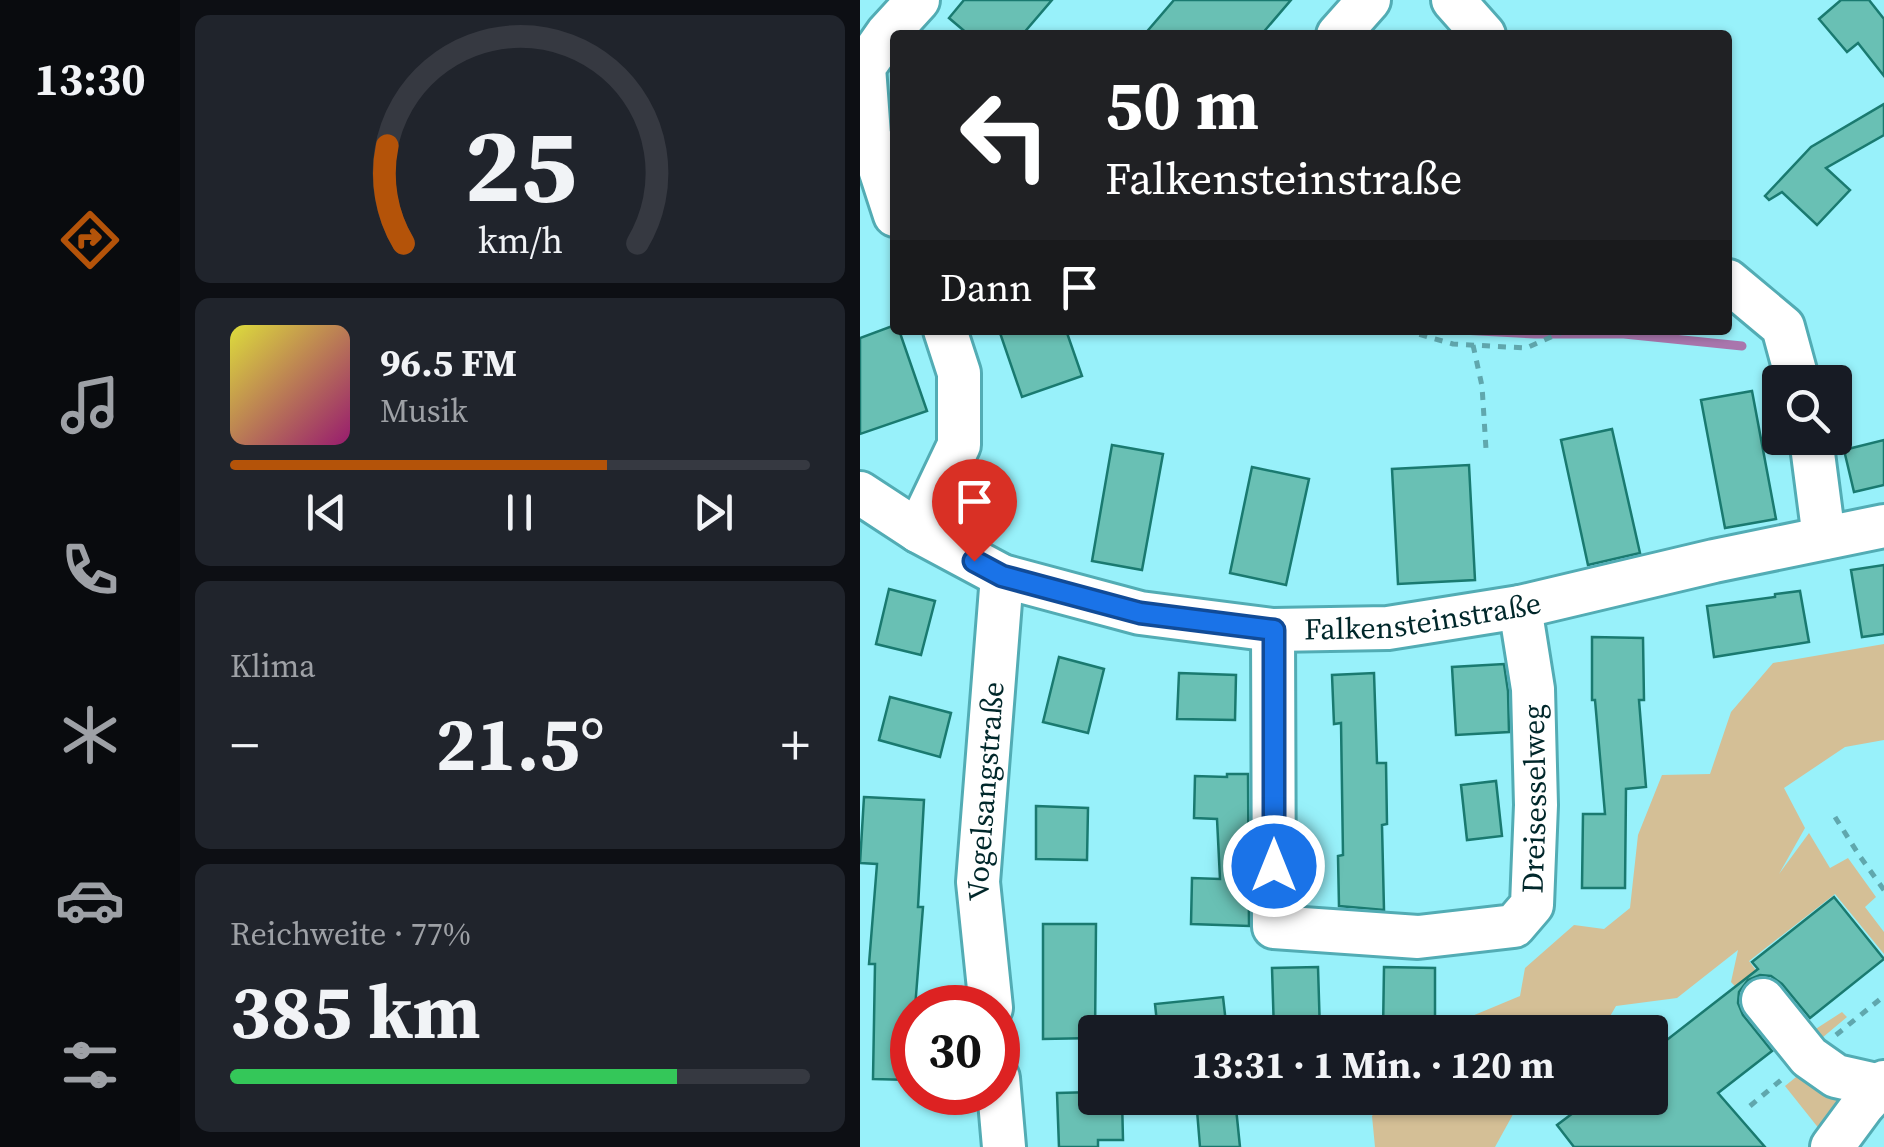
<!DOCTYPE html>
<html lang="de">
<meta charset="utf-8">
<style>
:root{--surface:#171b24;--page:#20242c;--text:#f1f3f6;--muted:#9ea1a6;--line:#363941;--accent:#b45309}
body{margin:0;font-family:"Source Serif 4",serif;background:var(--page);color:var(--text);height:100vh;display:flex;flex-direction:column;font-size:38px;white-space:nowrap}
*{box-sizing:border-box;margin:0}
p{font-size:32px;color:var(--muted)}
.icon{flex:none;width:55px;height:55px;fill:none;stroke:currentColor;stroke-width:2;stroke-linecap:round;stroke-linejoin:round}
.map{position:relative;flex:1;overflow:hidden}
.details{display:flex;flex-direction:column;gap:15px;padding:15px;background:#0d0f14;width:680px}
.details>*{flex:none}
.guide{position:absolute;left:30px;top:30px;width:842px;height:305px;border-radius:10px;box-shadow:0 2px 8px #0004;background:#202124;color:#fff;overflow:hidden}
.buttons{position:absolute;left:902px;top:365px;display:grid;gap:20px}
.buttons a{display:grid;place-items:center;width:90px;height:90px;border-radius:10px;background:var(--surface);box-shadow:0 2px 8px #0004;font-size:50px}
.speed{position:absolute;left:30px;top:985px;display:flex;gap:20px;font-size:50px;font-weight:700;text-align:center}
.speed>*{display:grid;place-content:center;width:130px;height:130px;border-radius:50%;background:var(--surface);box-shadow:0 2px 8px #0004;line-height:1}
.speed .limit{border:15px solid #d22;background:#fff;color:#111}
.pin{position:absolute;display:grid;place-items:center;width:85px;height:85px;color:#fff;margin:-102px -42px;border-radius:50% 50% 50% 0;rotate:-45deg;box-shadow:0 0 10px #0007}
.pin .icon{rotate:45deg}
.me{position:absolute;width:110px;margin:-55px;rotate:0deg;stroke-linejoin:round;filter:drop-shadow(0 0 8px #0008)}
.turn{display:flex;align-items:center;gap:35px;height:210px;padding:0 50px;font-size:45px}
.turn .icon{width:130px;height:130px;stroke-width:2.5}
.turn b{display:block;font-size:70px;line-height:85px}
.then{display:flex;align-items:center;height:95px;padding:0 50px;background:#0003;gap:20px;font-size:38px}
.big{font-size:75px;font-weight:700;line-height:1.1}
.details .tile{flex:1;display:flex;flex-direction:column;justify-content:center;gap:15px;min-width:0;padding:0 35px;border-radius:15px;background:var(--page)}
.details .dial{align-items:center;gap:0}
.dial svg{height:260px;overflow:visible;fill:none;stroke:var(--line);stroke-width:7;stroke-linecap:round;text-anchor:middle}
.dial text{fill:var(--text);stroke:none}
.song{display:flex;align-items:center;gap:30px}
.cover{width:120px;height:120px;border-radius:15px;background:linear-gradient(135deg,hsl(60 70% 55%),hsl(320 70% 35%))}
.played{height:10px;border-radius:5px;background:linear-gradient(90deg,var(--accent) 65%,var(--line) 65%)}
.keys{display:flex;justify-content:space-around;direction:ltr}
.heat{display:flex;justify-content:space-between;align-items:center;font-size:55px;direction:ltr}
.charge{height:15px;border-radius:8px;background:linear-gradient(90deg,#34c759 77%,var(--line) 0)}
.trip{position:absolute;left:218px;top:1015px;width:590px;height:100px;border-radius:10px;background:var(--surface);box-shadow:0 2px 8px #0004;font-weight:700;line-height:100px;text-align:center}
main{display:flex;flex:1;min-height:0}
.tab-bar{display:flex;flex-direction:column;width:180px;justify-content:space-around;align-items:center;background:#090b0e;color:var(--muted)}
.tab-bar .icon{width:70px;height:70px}
.tab-bar .on{color:var(--accent)}
.tab-bar b{font-size:45px;color:var(--text)}
.map>svg:first-child{display:block}
</style>
<main>
<nav class="tab-bar">
<b>13:30</b>
<svg class="icon on" aria-label="directions" viewBox="0 0 24 24"><path d="M12 3l9 9-9 9-9-9zM9 14v-3h6M13 9l2 2-2 2"/></svg>
<svg class="icon" aria-label="music" viewBox="0 0 24 24"><path d="M9 18V5l10-2v13"/><circle cx="6" cy="18" r="3"/><circle cx="16" cy="16" r="3"/></svg>
<svg class="icon" aria-label="phone" viewBox="0 0 24 24"><path d="M5 4h4l2 5-3 2q2 4 5 5l2-3 5 2v4C11 20 4 13 5 4z"/></svg>
<svg class="icon" aria-label="climate" viewBox="0 0 24 24"><path d="M12 3v18M4 7l16 10M4 17L20 7"/></svg>
<svg class="icon" aria-label="car" viewBox="0 0 24 24"><path d="M5 17H2v-5l4-1 3-4h7l3 4 3 1v5h-3M9 17h6M6 11h13"/><circle cx="7" cy="17" r="2"/><circle cx="17" cy="17" r="2"/></svg>
<svg class="icon" aria-label="filters" viewBox="0 0 24 24"><path d="M4 7h16M4 17h16"/><circle cx="9" cy="7" r="2"/><circle cx="15" cy="17" r="2"/></svg>
</nav>
<section class="details">
<div class="tile dial"><svg viewBox="0 0 100 80">
<path d="M14 69A42 42 0 1 1 86 69"/>
<path d="M14 69A42 42 0 0 1 9 39" stroke="#b45309"/>
<text x="50" y="56" font-size="32" font-weight="700">25</text>
<text x="50" y="72" font-size="11">km/h</text>
</svg></div>
<div class="tile">
<div class="song"><i class="cover"></i><div><b>96.5 FM</b><p>Musik</p></div></div>
<div class="played"></div>
<div class="keys"><svg class="icon" aria-label="previous" viewBox="0 0 24 24"><path d="M18 5L8 12l10 7zM5 5v14"/></svg><svg class="icon" aria-label="pause" viewBox="0 0 24 24"><path d="M8 5v14M16 5v14"/></svg><svg class="icon" aria-label="next" viewBox="0 0 24 24"><path d="M6 5l10 7-10 7zM19 5v14"/></svg></div>
</div>
<div class="tile"><p>Klima</p>
<div class="heat"><a>−</a><b class="big">21.5°</b><a>+</a></div>
</div>
<div class="tile"><p>Reichweite · 77%</p><b class="big">385 km</b><div class="charge"></div></div>
</section>
<div class="map">
<svg width="1024" height="1147" viewBox="0 0 1024 1147">
<rect width="100%" height="100%" fill="#98f1fa"/>
<g fill="#d4bf96">
<path d="M1024,644V740L985,747L924,788L945,828L919,874L949,833L970,868L988,858L1016,897L1005,907L1024,932V954L975,894L889,961L942,1031L951,1032L982,1012L987,1017L950,1048L889,1001L871,982L878,950L817,998L756,1006L741,1032H582L588,1026L660,996L665,968L714,925L744,929L770,908L778,835L802,775L850,774L871,712L913,663Z"/>
<path d="M946,1069L995,1089L964,1135L925,1086Z"/>
<path d="M527,1098H662L635,1147H515L512,1116Z"/>
</g>
<g fill="none" stroke-linecap="round" stroke-linejoin="round">
<path stroke="#a976ad" stroke-width="9" d="M601,330L675,334H764L882,346"/>
</g>
<g fill="#69c0b4" stroke="#1a7a70" stroke-width="2.5">
<path d="M104,0H192L162,35H109L89,18Z"/>
<path d="M314,0H431L401,35H284Z"/>
<path d="M981,0H1009L1024,19V76L998,43L987,52L959,19Z"/>
<path d="M1024,104V135L966,168L990,190L957,225L922,192L909,200L905,196L951,147Z"/>
<path d="M35,325V330H39L67,411L0,434V338Z"/>
<path d="M139,330H206L222,376L162,397Z"/>
<path d="M892,391L916,519L865,528L841,400Z"/>
<path d="M752,429L780,553L728,565L701,440Z"/>
<path d="M1024,440V485L994,492L984,450Z"/>
<path d="M252,445L303,454L282,570L232,561Z"/>
<path d="M609,465L615,580L538,584L532,469Z"/>
<path d="M392,467L449,479L426,585L370,573Z"/>
<path d="M1024,565V634L1002,637L991,570Z"/>
<path d="M29,589L75,601L61,655L16,644Z"/>
<path d="M940,591L949,642L854,657L847,606L915,597V594Z"/>
<path d="M732,637L783,638L784,700H779L786,787L766,789L765,888H722L723,814H745L735,700H732Z"/>
<path d="M199,657L244,669L228,733L183,722Z"/>
<path d="M644,664L648,691L649,732L596,735L592,667Z"/>
<path d="M319,673L376,675L375,720L317,719Z"/>
<path d="M514,673L517,763H526L527,824L522,825L524,910L479,906L478,856L483,855L481,723L474,724L472,675Z"/>
<path d="M30,697L91,713L80,757L19,740Z"/>
<path d="M367,774H388L389,926L331,924L332,878L360,879L357,819L334,818L335,776L367,777Z"/>
<path d="M636,781L642,836L607,840L601,785Z"/>
<path d="M4,797L64,800L58,907H63L55,1008H52V1080L13,1079L15,964H9L17,864L0,863Z"/>
<path d="M176,806L228,808L227,860L176,859Z"/>
<path d="M974,897L1024,959L950,1018L922,984L911,976L900,975L888,980L879,992L878,1003L883,1015L912,1051L858,1093L905,1147H714L697,1125L733,1098H790V1053L898,969L892,962Z"/>
<path d="M183,924H236L235,1038L183,1039Z"/>
<path d="M458,967L460,1032H414L412,968Z"/>
<path d="M524,967L575,968V1032H523Z"/>
<path d="M363,997L367,1032H298L295,1004Z"/>
<path d="M235,1092V1098H262L263,1140H238V1147H199L197,1093Z"/>
<path d="M336,1098H375L380,1147H340Z"/>
</g>
<g fill="none" stroke-linecap="round" stroke-linejoin="round">
<g stroke="#52acb4" stroke-width="48">
<g id="minor">
<path d="M593,0L624,35"/>
<path d="M478,35L509,0"/>
<path d="M35,215L9,135L4,67L27,34L58,0"/>
<path d="M868,281L923,327L938,382"/>
<path d="M951,438L964,538"/>
<path id="s1" d="M0,493L58,531L142,576L280,613L413,630L528,628L660,607L854,561L1024,526"/>
<path d="M58,531L99,445V373L85,330"/>
<path id="s2" d="M413,630L414,927L558,937L654,926L672,905L676,805L673,689L660,607"/>
<path d="M903,1000L949,1057L976,1076L1020,1086"/>
<path id="s3" d="M131,1008L118,882L142,576"/>
<path d="M138,1078L144,1147"/>
<path d="M972,1147L1003,1105L1024,1082"/>
</g>
</g>
<g stroke="#60a7ad" stroke-width="5" stroke-dasharray="8 8" stroke-linecap="butt">
<path d="M544,330L593,344L666,348L707,330"/>
<path d="M613,345L622,386L626,449"/>
<path d="M975,817L999,855L1024,890"/>
<path d="M976,1035L1024,996"/>
<path d="M890,1106L921,1080"/>
</g>
<use href="#minor" stroke="#fff" stroke-width="42"/>
</g>
<g fill="none" stroke-linecap="round" stroke-linejoin="round">
<g stroke="#114b97" stroke-width="25">
<path id="route" d="M114,561L142,576L280,613L414,630V866"/>
</g>
<use href="#route" stroke="#1a73e8" stroke-width="18"/>
</g>
<g text-anchor="middle" stroke-width="8" stroke-linejoin="round" paint-order="stroke">
<g font-size="30" fill="#00272a" stroke="#98f1fa">
<text dy="10" stroke="none"><textPath href="#s1" startOffset="592">Falkensteinstraße</textPath></text>
<text dy="10" stroke="none"><textPath href="#s3" startOffset="218">Vogelsangstraße</textPath></text>
<text dy="10" stroke="none"><textPath href="#s2" startOffset="672">Dreisesselweg</textPath></text>
</g>
</g>
</svg>
<div class="buttons">
<a><svg class="icon" aria-label="search" viewBox="0 0 24 24"><circle cx="10" cy="10" r="6"/><path d="M15 15l6 6"/></svg></a>
</div>
<div class="speed"><div class="limit">30</div></div>
<div class="pin" style="left:114px;top:561px;background:#d93025"><svg class="icon" aria-label="arrive" viewBox="0 0 24 24"><path d="M6 21V4h12l-3 4 3 4H6"/></svg></div>
<svg class="me" style="left:414px;top:866px" viewBox="-20 -20 40 40"><circle r="17" fill="#1a73e8" stroke="#fff" stroke-width="3"/><path d="M0-11L8 9 0 5-8 9z" fill="#fff"/></svg>
<div class="trip">13:31 · 1 Min. · 120 m</div>
<div class="guide">
<div class="turn"><svg class="icon" aria-label="left" viewBox="0 0 24 24"><path d="M17 20v-9H6M10 6l-5 5 5 5"/></svg><div><b>50 m</b>Falkensteinstraße</div></div>
<div class="then">Dann<svg class="icon" aria-label="arrive" viewBox="0 0 24 24"><path d="M6 21V4h12l-3 4 3 4H6"/></svg></div>
</div>
</div>
</main>
